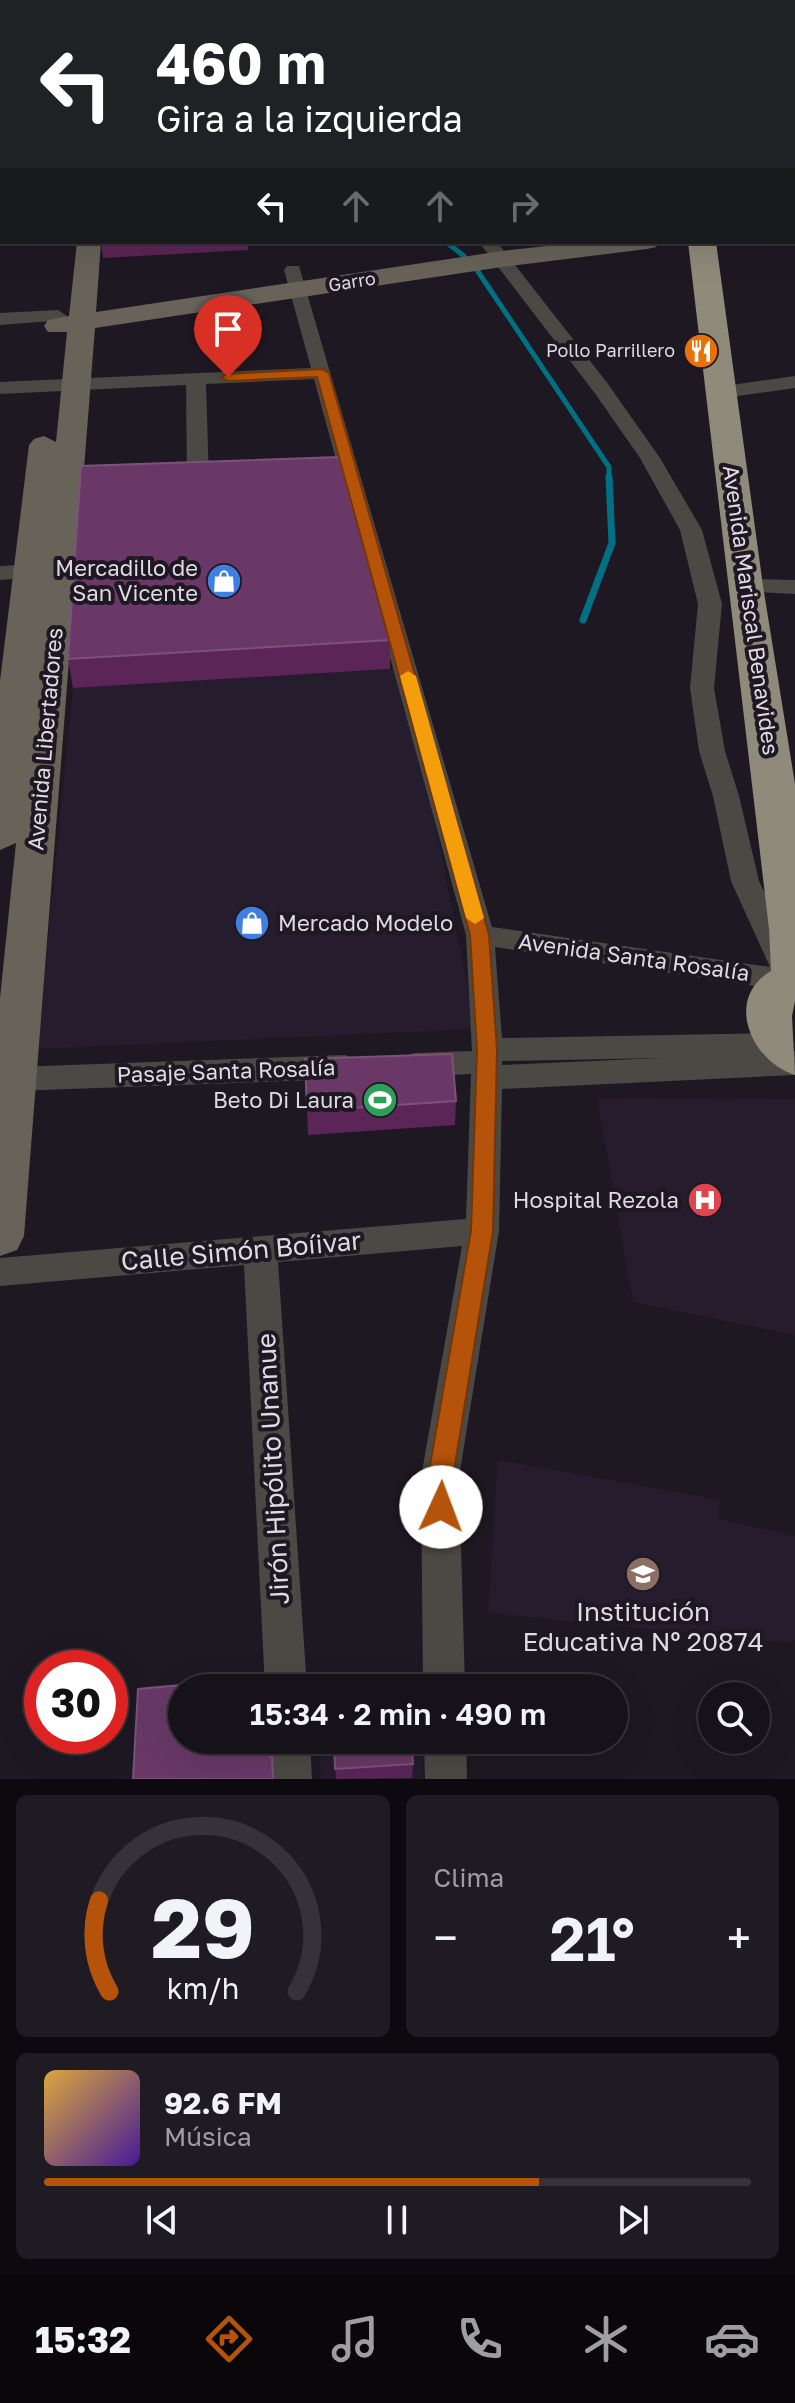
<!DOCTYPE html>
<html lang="es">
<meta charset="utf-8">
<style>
:root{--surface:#16121a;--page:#1f1b23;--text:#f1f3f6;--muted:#9e9ea2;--line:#353239;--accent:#b45309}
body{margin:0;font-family:"Golos Text",sans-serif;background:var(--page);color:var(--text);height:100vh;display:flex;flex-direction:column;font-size:30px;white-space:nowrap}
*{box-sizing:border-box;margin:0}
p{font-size:26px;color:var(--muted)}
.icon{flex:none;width:44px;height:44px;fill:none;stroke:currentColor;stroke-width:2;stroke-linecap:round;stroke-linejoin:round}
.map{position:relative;height:1779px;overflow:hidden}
.details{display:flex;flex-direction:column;gap:16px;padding:16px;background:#0c0a0e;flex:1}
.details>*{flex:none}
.banner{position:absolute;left:0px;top:0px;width:796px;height:244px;box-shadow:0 8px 32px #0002,0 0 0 2px var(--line);background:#202124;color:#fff;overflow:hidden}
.fabs{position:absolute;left:698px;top:1682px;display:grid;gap:16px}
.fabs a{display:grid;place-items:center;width:72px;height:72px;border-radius:50%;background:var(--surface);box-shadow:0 8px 32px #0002,0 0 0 2px var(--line);font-size:40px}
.speed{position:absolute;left:24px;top:1650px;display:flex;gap:16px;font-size:40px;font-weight:700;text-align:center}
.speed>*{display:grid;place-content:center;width:104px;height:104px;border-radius:50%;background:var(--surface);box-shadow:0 8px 32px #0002,0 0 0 2px var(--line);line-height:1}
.speed .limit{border:12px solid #d22;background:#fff;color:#111}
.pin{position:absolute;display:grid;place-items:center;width:68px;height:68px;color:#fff;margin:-82px -34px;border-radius:50% 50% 50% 0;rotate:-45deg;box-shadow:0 0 8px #0007}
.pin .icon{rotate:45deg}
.me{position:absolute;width:88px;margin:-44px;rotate:2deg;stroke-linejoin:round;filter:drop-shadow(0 0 6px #0008)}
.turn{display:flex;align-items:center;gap:28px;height:168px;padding:0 24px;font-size:36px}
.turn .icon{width:104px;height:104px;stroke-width:2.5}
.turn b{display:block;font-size:56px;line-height:68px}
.lanes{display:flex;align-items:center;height:76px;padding:0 24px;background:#0003;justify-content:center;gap:40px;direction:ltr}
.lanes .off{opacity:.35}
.big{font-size:60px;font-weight:600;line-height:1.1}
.details .card{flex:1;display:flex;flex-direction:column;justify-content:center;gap:12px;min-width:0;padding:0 28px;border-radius:12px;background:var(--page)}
.details .dial{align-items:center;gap:0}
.dial svg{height:208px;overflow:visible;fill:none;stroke:var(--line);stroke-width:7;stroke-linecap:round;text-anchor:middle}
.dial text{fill:var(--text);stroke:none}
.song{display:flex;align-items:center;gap:24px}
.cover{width:96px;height:96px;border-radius:12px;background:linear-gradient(135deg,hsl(40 70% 55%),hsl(260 70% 35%))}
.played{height:8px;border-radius:4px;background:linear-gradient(90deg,var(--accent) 70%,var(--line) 70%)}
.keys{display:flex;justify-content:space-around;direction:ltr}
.heat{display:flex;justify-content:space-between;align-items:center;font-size:44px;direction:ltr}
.details .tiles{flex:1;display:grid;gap:16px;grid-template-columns:1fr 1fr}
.card:last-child{grid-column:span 2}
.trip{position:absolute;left:168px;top:1674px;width:460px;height:80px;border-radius:40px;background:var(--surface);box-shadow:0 8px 32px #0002,0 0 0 2px var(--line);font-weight:600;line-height:80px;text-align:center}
.menu{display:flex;height:128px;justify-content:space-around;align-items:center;background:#09070a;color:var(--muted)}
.menu .icon{width:56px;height:56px}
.menu .selected{color:var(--accent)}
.menu b{font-size:36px;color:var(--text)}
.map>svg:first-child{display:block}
</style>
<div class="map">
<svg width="795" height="1779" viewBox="0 0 795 1779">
<rect width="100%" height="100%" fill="#1e1823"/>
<g fill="#251c2d">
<path d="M395,669L434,817L476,1029L37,1049L73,688Z"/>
<path d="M597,1098L795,1099V1335L633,1302Z"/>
<path d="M498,1460L720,1500L718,1519L795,1536V1640L787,1643L488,1613Z"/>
<path d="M321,1740H422L423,1779H320Z"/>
</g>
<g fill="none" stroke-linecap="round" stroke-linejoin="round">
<path stroke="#007185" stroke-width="4" d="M316,0L320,2"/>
<g stroke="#007185" stroke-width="5">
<path d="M446,242L464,256"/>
<path d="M477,270L609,467V479"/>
</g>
<path stroke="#007185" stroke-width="7" d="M583,620L612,543L609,477"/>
<g fill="#4b4943" fill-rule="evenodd">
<path d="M9,0H26L28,2H11Z"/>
<path d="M61,0H75L77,2H63Z"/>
<path d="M380,0H394L396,2H382Z"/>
<rect x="794" y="5" width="1" height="8"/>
<rect x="794" y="71" width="1" height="8"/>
<rect x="0" y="104" width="2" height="10"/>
<rect x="794" y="152" width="1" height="10"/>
<rect x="0" y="194" width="2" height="10"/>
<rect x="794" y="228" width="1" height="10"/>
<path d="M479,242H497L608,384L660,458L702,530L722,604L714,688L725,751L739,796L759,881L795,957V989L789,991L495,947L502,1038L779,1033L790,1036L794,1044L790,1052L795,1051V1075L502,1089L499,1231L459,1477L465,1688H423L421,1477L462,1246L278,1262L307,1688H265L244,1265L0,1286V1258L466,1219L471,1074L414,1077L403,1073L399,1065L403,1057L414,1053L472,1051L466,935L314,379L206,384L209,481L198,487L187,481L186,385L0,394V382L311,368L284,270L287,266H299L492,927L770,967L731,881L713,796L699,751L690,688L698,604L680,530L640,458L594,392ZM660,1058L502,1065V1061Z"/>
<path d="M58,310L67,316L65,320L0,325V313Z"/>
<path d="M795,376V388L724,398L714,392L724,386Z"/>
<path d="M52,563L60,565L63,570L60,575L0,580V566Z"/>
<path d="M745,579L795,580V594L737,591L734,586L737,581Z"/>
<path d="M345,1055L356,1059L360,1067L356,1075L345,1079L14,1091L3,1087L0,1082L3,1071L14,1067Z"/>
<path d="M268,1740H310L312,1779H270Z"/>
<path d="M424,1740H466L467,1779H425Z"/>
</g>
<path fill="#676359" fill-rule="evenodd" d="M77,242H101L96,312L502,251L583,242H659L656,247L647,249L502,267L95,328L24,1236L17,1250L0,1256V998L16,843L0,850V681L29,445L34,439L44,436L56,442L67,332H48L44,326L48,320L69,316Z"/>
<g fill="#8f8a7a" fill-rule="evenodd">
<rect x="674" y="0" width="20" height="2"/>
<path d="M688,242H716L763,586L795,784V1001L792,1016L795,1075C752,1062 723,999 771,971L769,929Z"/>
</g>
</g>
<g fill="#5b2558">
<rect x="794" y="168" width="1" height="57"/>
<path d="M101,242H248V250L103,258Z"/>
<path d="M390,640V669L73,688L68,659Z"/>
<path d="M305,1059L456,1101L455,1125L308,1135Z"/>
<path d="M334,1740L413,1764L412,1778L336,1779Z"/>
</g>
<g fill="#693867" stroke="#7c527b" stroke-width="2">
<rect x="794" y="168" width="1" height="32"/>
<path d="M339,457L390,640L68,659L81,466Z"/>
<path d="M452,1054L456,1101L307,1111L305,1059Z"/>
<path d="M270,1677L271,1688H182V1740H263L264,1754L272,1757L273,1779H133L138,1689Z"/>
<path d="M334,1740H411L413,1764L335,1769Z"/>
</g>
<path fill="#b45309" stroke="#753606" stroke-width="2" d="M322,369L329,373L489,935L497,1050L493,1231L453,1477V1507L450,1515L441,1519L432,1515L429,1507L428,1477L471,1231L477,1050L470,935L317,377L228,381L221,377L228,374Z"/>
<path fill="#f59e0b" d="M408,671L416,676L484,918L475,924L466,918L400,676Z"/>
<defs>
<g id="restaurant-disc" transform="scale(1.8)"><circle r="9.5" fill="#e8710a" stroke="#1e1823"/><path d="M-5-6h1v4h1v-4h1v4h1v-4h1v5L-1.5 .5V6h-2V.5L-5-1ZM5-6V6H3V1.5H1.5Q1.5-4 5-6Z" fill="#fff"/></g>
<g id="shop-disc" transform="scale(1.8)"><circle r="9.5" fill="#3f7fe0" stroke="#1e1823"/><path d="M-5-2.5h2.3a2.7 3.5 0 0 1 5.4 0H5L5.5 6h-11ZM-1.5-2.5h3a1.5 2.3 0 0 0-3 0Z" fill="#fff"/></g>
<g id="stadium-disc" transform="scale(1.8)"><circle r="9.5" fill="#2e9e5b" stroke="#1e1823"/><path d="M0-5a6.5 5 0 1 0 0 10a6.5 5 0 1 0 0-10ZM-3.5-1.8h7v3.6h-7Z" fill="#fff"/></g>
<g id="hospital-disc" transform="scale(1.8)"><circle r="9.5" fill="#e0444e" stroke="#1e1823"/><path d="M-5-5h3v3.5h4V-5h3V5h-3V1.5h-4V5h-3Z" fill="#fff"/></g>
<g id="school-disc" transform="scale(1.8)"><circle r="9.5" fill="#8d6e63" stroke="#1e1823"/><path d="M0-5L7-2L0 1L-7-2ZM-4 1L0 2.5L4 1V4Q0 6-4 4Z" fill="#fff"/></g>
</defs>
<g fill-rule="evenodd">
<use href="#restaurant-disc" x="701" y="351"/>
<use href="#shop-disc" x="224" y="581"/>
<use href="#shop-disc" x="252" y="923"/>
<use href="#stadium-disc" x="380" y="1100"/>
<use href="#hospital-disc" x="705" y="1200"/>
<use href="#school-disc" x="643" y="1574"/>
</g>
<g text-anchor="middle" stroke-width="8" stroke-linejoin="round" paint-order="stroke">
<g font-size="18" fill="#dfdae3" stroke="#1e1823">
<text transform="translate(352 282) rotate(-9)" y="6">Garro</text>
</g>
<g font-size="18" fill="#dfdae3" stroke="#1e1823" text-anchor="end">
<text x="675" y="357">Pollo Parrillero</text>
</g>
<g font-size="22" fill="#dfdae3" stroke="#1e1823" text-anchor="end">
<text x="198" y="576">Mercadillo de<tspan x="198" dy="25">San Vicente</tspan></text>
<text x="278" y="931" text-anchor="start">Mercado Modelo</text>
<text x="354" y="1108">Beto Di Laura</text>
<text x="679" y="1208">Hospital Rezola</text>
</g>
<g font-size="22" fill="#dfdae3" stroke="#1e1823">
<text transform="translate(751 610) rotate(82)" y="8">Avenida Mariscal Benavides</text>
<text transform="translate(45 739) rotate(-85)" y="8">Avenida Libertadores</text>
<text transform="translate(634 957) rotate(8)" y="8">Avenida Santa Rosalía</text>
<text transform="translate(226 1071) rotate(-2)" y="8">Pasaje Santa Rosalía</text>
</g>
<g font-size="26" fill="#dfdae3" stroke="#1e1823">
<text transform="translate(241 1251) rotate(-5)" y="9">Calle Simón Boíivar</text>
<text transform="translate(273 1469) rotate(-93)" y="9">Jirón Hipólito Unanue</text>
</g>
<g font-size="26" fill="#dfdae3" stroke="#1e1823">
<text x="643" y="1621">Institución<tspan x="643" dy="30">Educativa Nº 20874</tspan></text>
</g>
</g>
</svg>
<div class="fabs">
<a><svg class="icon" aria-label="search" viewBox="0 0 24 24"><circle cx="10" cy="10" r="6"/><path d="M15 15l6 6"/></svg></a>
</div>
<div class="speed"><div class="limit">30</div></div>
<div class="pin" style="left:228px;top:377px;background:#d93025"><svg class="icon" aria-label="arrive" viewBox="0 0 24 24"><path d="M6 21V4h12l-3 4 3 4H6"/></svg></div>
<svg class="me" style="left:441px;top:1507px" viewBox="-20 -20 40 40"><circle r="19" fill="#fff"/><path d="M0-13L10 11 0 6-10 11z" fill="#b45309"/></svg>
<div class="trip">15:34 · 2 min · 490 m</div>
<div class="banner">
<div class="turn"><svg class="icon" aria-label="left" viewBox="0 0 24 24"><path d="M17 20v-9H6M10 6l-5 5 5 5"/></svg><div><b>460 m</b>Gira a la izquierda</div></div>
<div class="lanes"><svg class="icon" aria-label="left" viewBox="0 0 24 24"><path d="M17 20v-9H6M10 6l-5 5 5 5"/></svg><svg class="icon off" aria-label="ahead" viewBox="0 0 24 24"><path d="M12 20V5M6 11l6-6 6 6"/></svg><svg class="icon off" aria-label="ahead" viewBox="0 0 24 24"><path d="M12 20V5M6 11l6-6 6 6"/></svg><svg class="icon off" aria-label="right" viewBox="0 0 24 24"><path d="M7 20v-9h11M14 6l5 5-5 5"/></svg></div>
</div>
</div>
<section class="details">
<div class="tiles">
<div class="card dial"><svg viewBox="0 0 100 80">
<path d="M14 69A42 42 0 1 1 86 69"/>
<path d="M14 69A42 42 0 0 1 10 34" stroke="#b45309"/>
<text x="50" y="56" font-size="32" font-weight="700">29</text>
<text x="50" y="72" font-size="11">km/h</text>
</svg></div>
<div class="card"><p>Clima</p>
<div class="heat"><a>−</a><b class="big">21°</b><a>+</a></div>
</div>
<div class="card">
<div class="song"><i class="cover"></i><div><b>92.6 FM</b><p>Música</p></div></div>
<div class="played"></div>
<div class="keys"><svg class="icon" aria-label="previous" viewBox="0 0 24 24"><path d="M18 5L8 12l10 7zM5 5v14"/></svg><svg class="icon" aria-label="pause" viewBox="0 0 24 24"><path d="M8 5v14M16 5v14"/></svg><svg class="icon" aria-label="next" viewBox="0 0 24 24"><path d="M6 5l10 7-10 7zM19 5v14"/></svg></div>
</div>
</div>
</section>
<nav class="menu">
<b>15:32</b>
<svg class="icon selected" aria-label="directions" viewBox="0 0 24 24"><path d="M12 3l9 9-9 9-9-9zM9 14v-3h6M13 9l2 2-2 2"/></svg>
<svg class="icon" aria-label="music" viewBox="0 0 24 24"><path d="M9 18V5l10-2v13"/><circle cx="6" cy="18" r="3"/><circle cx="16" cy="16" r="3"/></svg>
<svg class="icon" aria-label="phone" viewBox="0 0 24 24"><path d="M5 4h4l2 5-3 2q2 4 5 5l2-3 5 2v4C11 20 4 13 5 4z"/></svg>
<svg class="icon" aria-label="climate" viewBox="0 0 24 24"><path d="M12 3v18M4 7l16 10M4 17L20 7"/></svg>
<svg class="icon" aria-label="car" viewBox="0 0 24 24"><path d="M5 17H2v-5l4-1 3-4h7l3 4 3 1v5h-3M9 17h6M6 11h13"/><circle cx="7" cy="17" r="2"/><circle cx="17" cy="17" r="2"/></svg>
</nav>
